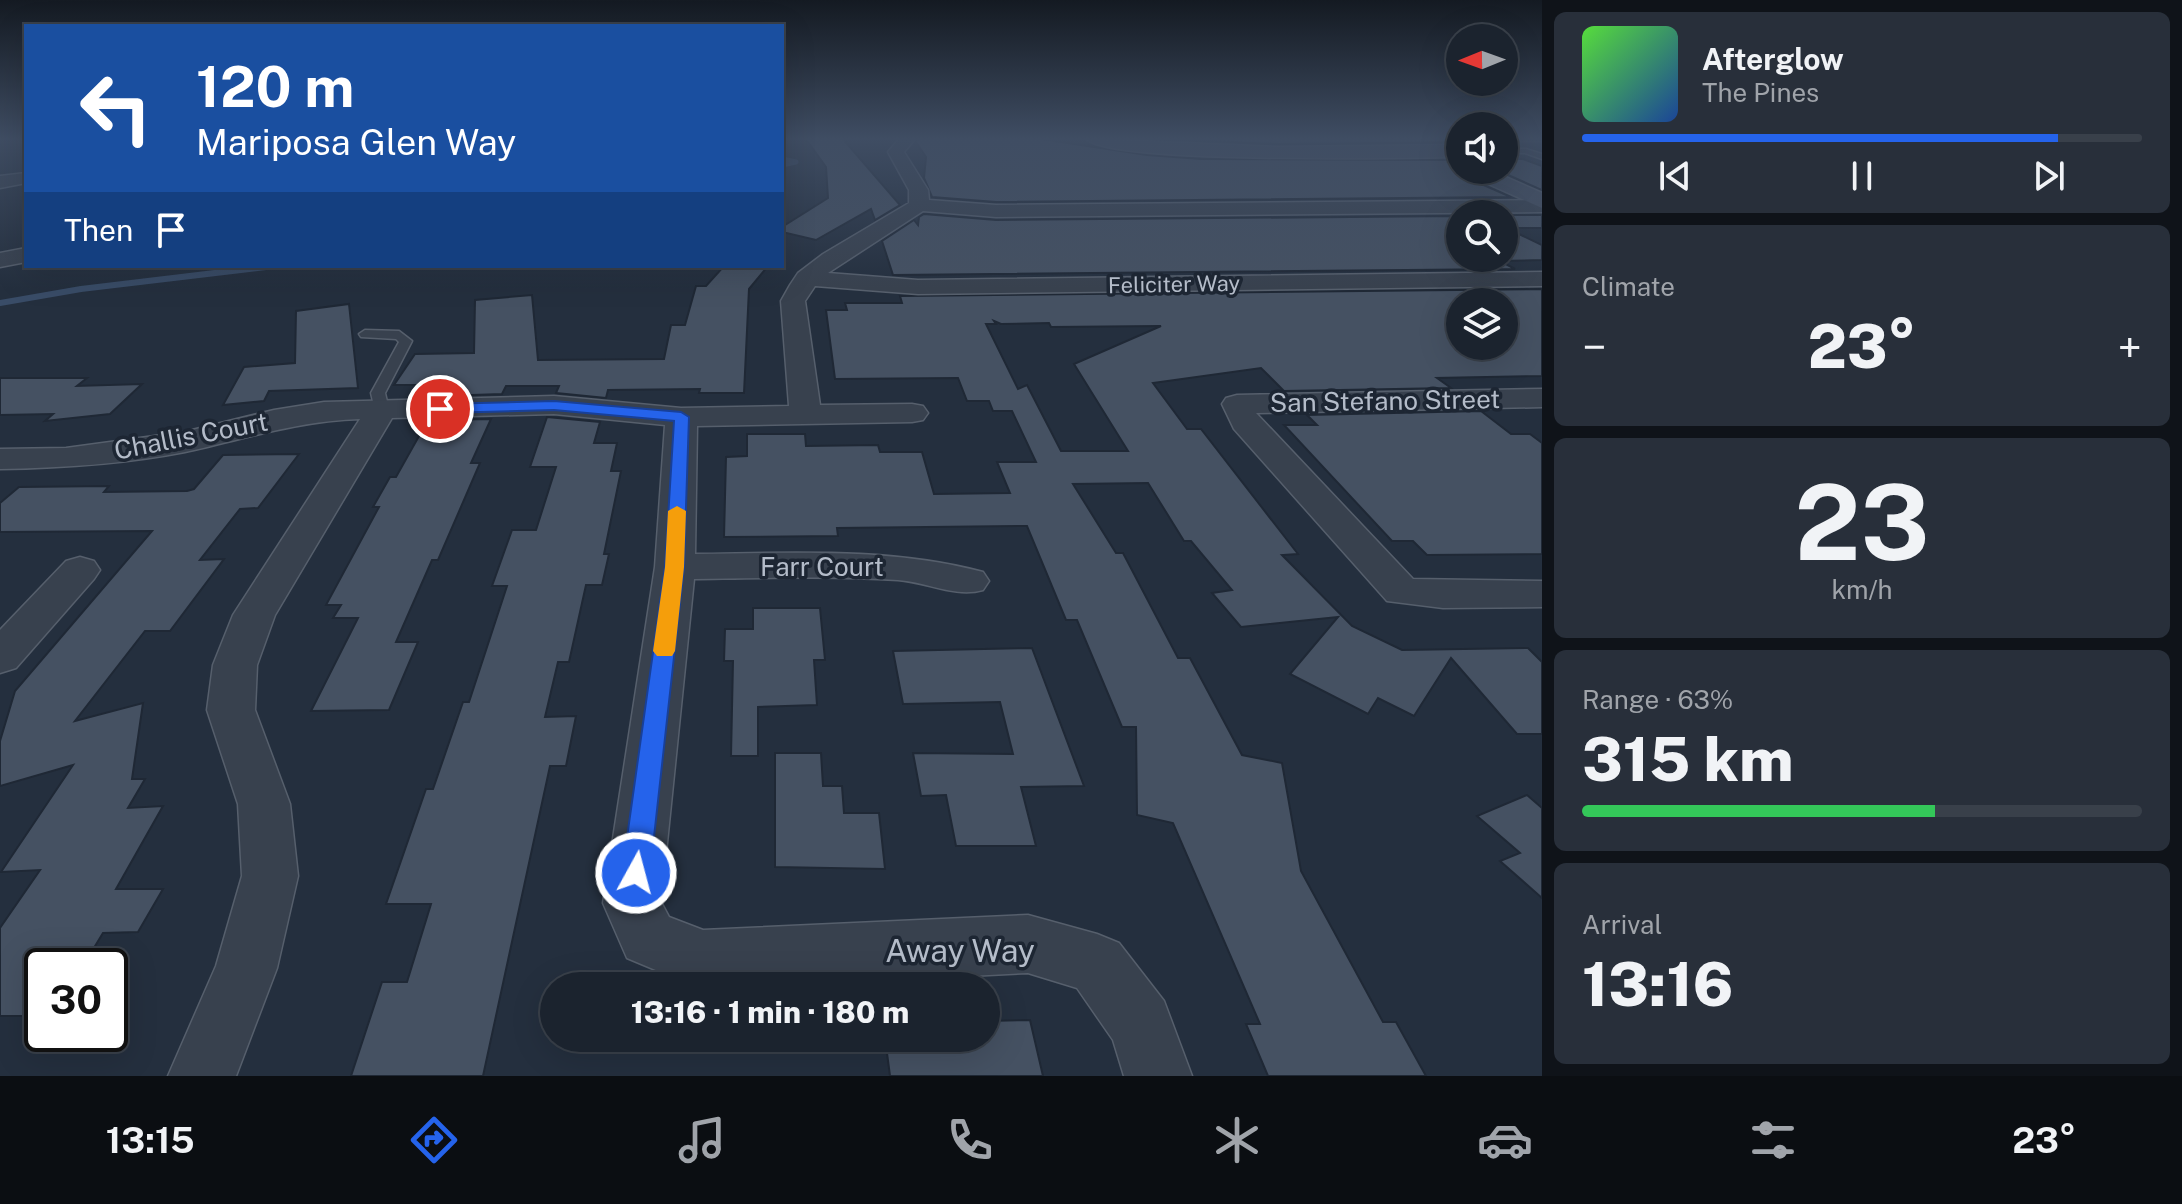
<!DOCTYPE html>
<meta charset="utf-8">
<style>
:root{--surface:#1b232e;--page:#282f3a;--text:#f1f3f6;--muted:#a0a4aa;--line:#39404a;--accent:#2563eb}
body{margin:0;font-family:"Public Sans",sans-serif;background:var(--page);color:var(--text);height:100vh;display:flex;flex-direction:column;font-size:30px;white-space:nowrap}
*{box-sizing:border-box;margin:0}
p{font-size:26px;color:var(--muted)}
.icon{flex:none;width:44px;height:44px;fill:none;stroke:currentColor;stroke-width:2;stroke-linecap:round;stroke-linejoin:round}
.map{position:relative;flex:1;overflow:hidden}
.sheet{display:flex;flex-direction:column;gap:12px;padding:12px;background:#0f1319;width:640px}
.sheet>*{flex:none}
.hud{position:absolute;left:24px;top:24px;width:760px;height:244px;border-radius:0px;box-shadow:0 8px 32px #0002,0 0 0 2px var(--line);background:#1a4fa0;color:#fff;overflow:hidden}
.needle{width:52px;rotate:269deg}
.fabs{position:absolute;left:1446px;top:24px;display:grid;gap:16px}
.fabs a{display:grid;place-items:center;width:72px;height:72px;border-radius:50%;background:var(--surface);box-shadow:0 8px 32px #0002,0 0 0 2px var(--line);font-size:40px}
.speed{position:absolute;left:24px;top:948px;display:flex;gap:16px;font-size:40px;font-weight:700;text-align:center}
.speed>*{display:grid;place-content:center;width:104px;height:104px;border-radius:50%;background:var(--surface);box-shadow:0 8px 32px #0002,0 0 0 2px var(--line);line-height:1}
.speed .limit{border:4px solid #111;border-radius:12px;background:#fff;color:#111}
.pin{position:absolute;display:grid;place-items:center;width:68px;height:68px;color:#fff;margin:-34px;border:4px solid #fff;border-radius:50%;box-shadow:0 2px 8px #0007}
.me{position:absolute;width:88px;margin:-44px;rotate:7deg;stroke-linejoin:round;filter:drop-shadow(0 0 6px #0008)}
.turn{display:flex;align-items:center;gap:28px;height:168px;padding:0 40px;font-size:36px}
.turn .icon{width:104px;height:104px;stroke-width:2.5}
.turn b{display:block;font-size:56px;line-height:68px}
.then{display:flex;align-items:center;height:76px;padding:0 40px;background:#0003;gap:16px;font-size:30px}
.big{font-size:60px;font-weight:800;line-height:1.1}
.sheet .tile{flex:1;display:flex;flex-direction:column;justify-content:center;gap:12px;min-width:0;padding:0 28px;border-radius:12px;background:var(--page)}
.sheet .dial{align-items:center;gap:0}
.dial b{font-size:104px;line-height:1}
.song{display:flex;align-items:center;gap:24px}
.cover{width:96px;height:96px;border-radius:12px;background:linear-gradient(135deg,hsl(110 70% 55%),hsl(220 70% 35%))}
.played{height:8px;border-radius:4px;background:linear-gradient(90deg,var(--accent) 85%,var(--line) 85%)}
.keys{display:flex;justify-content:space-around;direction:ltr}
.heat{display:flex;justify-content:space-between;align-items:center;font-size:44px;direction:ltr}
.charge{height:12px;border-radius:6px;background:linear-gradient(90deg,#34c759 63%,var(--line) 0)}
.trip{position:absolute;left:540px;top:972px;width:460px;height:80px;border-radius:40px;background:var(--surface);box-shadow:0 8px 32px #0002,0 0 0 2px var(--line);font-weight:800;line-height:80px;text-align:center}
.tab-bar{display:flex;height:128px;justify-content:space-around;align-items:center;background:#0b0e12;color:var(--muted)}
.tab-bar .icon{width:56px;height:56px}
.tab-bar .current{color:var(--accent)}
.tab-bar b{font-size:36px;color:var(--text)}
main{display:flex;flex:1;min-height:0}
.map>svg:first-child{display:block}
</style>
<main>
<div class="map">
<svg width="1542" height="1076" viewBox="0 0 1542 1076">
<rect width="100%" height="100%" fill="#242f3e"/>
<g fill="none" stroke-linecap="round" stroke-linejoin="round">
<path stroke="#394c67" stroke-width="5" d="M782,159L796,162L782,165"/>
<path stroke="#394c67" stroke-width="6" d="M0,303L81,289L274,266"/>
</g>
<g fill="#455162" stroke="#1f2835" stroke-width="2" fill-rule="evenodd">
<path d="M806,139H843L900,205L875,220L871,209L816,240L782,232V227L828,198L826,167Z"/>
<path d="M918,139H1041L1147,155L1201,159L1460,160V170L1465,177L1511,197L996,202L932,197L924,178L926,157L916,142Z"/>
<path d="M1165,139H1460V142L1278,144Z"/>
<path d="M1504,159H1523L1542,166V190L1497,170H1504Z"/>
<path d="M924,214L996,220L1460,216V258H1504V215H1542V228H1506L1542,245V260L1500,261L1515,269L893,275L882,241L914,220L918,225L919,217Z"/>
<path d="M724,266H768L749,289L744,393H699L700,389L608,390L606,398L556,393L559,386H506L502,394L442,396L448,385H394L415,354L474,353L475,300L532,295L538,360L664,359L671,325H685L696,286H706Z"/>
<path d="M1542,289V376L1437,378L1451,388L1284,391L1261,368L1153,383L1187,429H1201L1298,554L1282,555L1352,626L1402,650L1528,648L1542,662V734H1517L1451,658L1414,716L1378,698L1368,714L1290,674L1338,617L1241,627L1212,593L1232,590L1191,541H1184L1148,483L1073,484L1116,553H1123L1178,658H1190L1242,755L1282,763L1301,871L1383,1022H1396L1426,1076H1268L1246,1024H1260L1173,823L1137,815L1136,727H1122L1077,620H1066L1027,526L837,528L838,536L724,537L726,457L747,456V434H805L806,446L878,445L880,452H922L934,494L1010,493L997,462H1036L1012,411H993L989,401H967L958,378L835,379L826,310H847L845,303H902L900,296ZM1460,302H1504V346H1460ZM994,321L1001,324L1049,323L1051,327L1161,326L1074,364L1128,451H1061L1027,385L1018,389L986,324H996Z"/>
<path d="M349,304L358,388L269,391L264,401L223,405L244,367L295,363L296,311Z"/>
<path d="M0,378H87L77,386L142,384L110,414L45,421L53,414L0,415Z"/>
<path d="M1481,411L1511,434H1530L1542,443V554L1427,555L1413,541H1392L1284,425H1317L1307,415Z"/>
<path d="M547,417L600,422L594,443H617L611,471H621L604,554H609L602,585H586L569,662H558L545,717L576,716L566,766H550L483,1076H351L382,982H407L431,904H386L426,789H433L463,702H469L507,586H492L512,530H536L556,467H530Z"/>
<path d="M491,419L471,463H480L438,560H432L396,642H418L389,710L311,711L358,618H333L341,605H326L379,507H373L390,477H396L428,420Z"/>
<path d="M299,454L258,508L240,509L200,560L224,559L170,631H145L75,721L143,703L132,779H145L128,808L163,806L116,889H163L138,932L103,933L83,966H42V1016H0V928L40,870L1,872L73,765L0,786V741L15,691L152,531L0,532V503L19,487L109,486L104,492L187,491L194,489L223,455Z"/>
<path d="M753,608H820L825,660H814L817,705L758,707V756H731L733,661H724L725,629H753Z"/>
<path d="M1032,648L1084,786L1021,787L1036,846H956L946,795L921,796L913,753L1013,754L1000,702L903,704L893,651Z"/>
<path d="M775,753H821L823,786H842L844,813H879L885,869L775,867Z"/>
<path d="M1527,795L1542,808V898L1500,861L1520,853L1477,816Z"/>
<path d="M1030,1020L1043,1076H890L885,1038H986V1021Z"/>
</g>
<g fill="none" stroke-linecap="round" stroke-linejoin="round">
<g stroke="#565f6c" stroke-width="3">
<g id="lane">
<path d="M1507,139H1542V141H1511Z"/>
<path d="M1509,149H1526L1542,154V159L1525,153H1509Z"/>
<path d="M365,330L399,331L412,341L385,393L389,410L382,414L375,410L371,393L399,342L396,339L361,337L359,334Z"/>
</g>
</g>
<g stroke="#565f6c" stroke-width="3">
<g id="street">
<path d="M899,139H915L904,152L928,190L929,200L996,205L1542,200V212L996,217L923,211L828,273L918,280L1542,272V286L918,294L815,286L805,301L820,405L912,404L923,406L928,413L923,420L912,422L697,426L695,554C792,553 889,547 983,572L989,581L983,590C955,598 927,582 898,580C830,576 762,578 694,579L661,902L669,917L703,930L1028,915L1097,934L1119,943L1164,1001L1192,1076H1124L1113,1040L1077,988L1028,973L775,986H694L627,958L603,903L655,567L665,425L554,414L392,418L275,615L257,665L255,710L290,804L298,876L277,968L236,1076H168L216,966L242,876L238,804L207,710L213,665L233,615L360,419C297,421 245,439 185,452C124,464 62,468 0,469V449L66,448L184,432L274,410L324,402L554,396L681,408L789,406L781,301L790,285L798,273L823,254L909,203V190L888,152Z"/>
<path d="M26,173V183L0,188V176Z"/>
<path d="M26,248V262L0,267V253Z"/>
<path d="M1542,389V407L1256,413L1413,579L1542,581V607L1443,608L1387,601L1234,429L1222,404L1226,398L1237,395Z"/>
<path d="M80,557L94,561L100,570L94,579L16,668L0,673V630L66,561Z"/>
</g>
</g>
<g stroke="#565f6c" stroke-width="3">
<g id="secondary">
<path d="M1087,139L1278,147L1460,145V157C1411,158 1108,164 1087,139Z"/>
<path d="M1463,170H1490L1542,193V208L1466,174Z"/>
</g>
</g>
<use href="#lane" fill="#38414e" fill-rule="evenodd"/>
<use href="#street" fill="#38414e" fill-rule="evenodd"/>
<use href="#secondary" fill="#465061" fill-rule="evenodd"/>
</g>
<linearGradient id="sky" x2="0" y2="1"><stop stop-color="#141a22"/><stop offset="0.48" stop-color="#3f4d63"/><stop offset="1" stop-color="#3f4d63" stop-opacity="0"/></linearGradient>
<rect width="1542" height="289" fill="url(#sky)"/>
<path fill="#2563eb" stroke="#184099" stroke-width="2" d="M554,401L681,412L689,417L684,567L650,873L646,882L636,885L626,882L622,873L665,567L674,421L554,410L440,413L432,409L440,404Z"/>
<path fill="#f59e0b" d="M677,506L686,511L684,567L675,651L672,656H657L653,651L665,567L668,511Z"/>
<g text-anchor="middle" stroke-width="7" stroke-linejoin="round" paint-order="stroke">
<g font-size="22" fill="#b4bcc9" stroke="#1d2633">
<text transform="translate(1174 284) rotate(-1)" y="8">Feliciter Way</text>
</g>
<g font-size="26" fill="#b4bcc9" stroke="#1d2633">
<text transform="translate(1385 401) rotate(-1)" y="9">San Stefano Street</text>
<text transform="translate(191 436) rotate(-11)" y="9">Challis Court</text>
<text x="822" y="576">Farr Court</text>
</g>
<g font-size="32" fill="#b4bcc9" stroke="#1d2633">
<text x="960" y="962">Away Way</text>
</g>
</g>
</svg>
<div class="fabs">
<a><svg class="needle" viewBox="-14 -14 28 28"><path d="M0-13l5 13h-10z" fill="#e53935"/><path d="M0 13l5-13h-10z" fill="#a0a4aa"/></svg></a>
<a><svg class="icon" aria-label="sound" viewBox="0 0 24 24"><path d="M4 9h4l5-4v14l-5-4H4zM17 9q2 3 0 6"/></svg></a>
<a><svg class="icon" aria-label="search" viewBox="0 0 24 24"><circle cx="10" cy="10" r="6"/><path d="M15 15l6 6"/></svg></a>
<a><svg class="icon" aria-label="layers" viewBox="0 0 24 24"><path d="M12 4l9 5-9 5-9-5zM3 14l9 5 9-5"/></svg></a>
</div>
<div class="speed"><div class="limit">30</div></div>
<div class="pin" style="left:440px;top:409px;background:#d93025"><svg class="icon" aria-label="arrive" viewBox="0 0 24 24"><path d="M6 21V4h12l-3 4 3 4H6"/></svg></div>
<svg class="me" style="left:636px;top:873px" viewBox="-20 -20 40 40"><circle r="17" fill="#2563eb" stroke="#fff" stroke-width="3"/><path d="M0-11L8 9 0 5-8 9z" fill="#fff"/></svg>
<div class="trip">13:16 · 1 min · 180 m</div>
<div class="hud">
<div class="turn"><svg class="icon" aria-label="left" viewBox="0 0 24 24"><path d="M17 20v-9H6M10 6l-5 5 5 5"/></svg><div><b>120 m</b>Mariposa Glen Way</div></div>
<div class="then">Then<svg class="icon" aria-label="arrive" viewBox="0 0 24 24"><path d="M6 21V4h12l-3 4 3 4H6"/></svg></div>
</div>
</div>
<section class="sheet">
<div class="tile">
<div class="song"><i class="cover"></i><div><b>Afterglow</b><p>The Pines</p></div></div>
<div class="played"></div>
<div class="keys"><svg class="icon" aria-label="previous" viewBox="0 0 24 24"><path d="M18 5L8 12l10 7zM5 5v14"/></svg><svg class="icon" aria-label="pause" viewBox="0 0 24 24"><path d="M8 5v14M16 5v14"/></svg><svg class="icon" aria-label="next" viewBox="0 0 24 24"><path d="M6 5l10 7-10 7zM19 5v14"/></svg></div>
</div>
<div class="tile"><p>Climate</p>
<div class="heat"><a>−</a><b class="big">23°</b><a>+</a></div>
</div>
<div class="tile dial"><b>23</b><p>km/h</p></div>
<div class="tile"><p>Range · 63%</p><b class="big">315 km</b><div class="charge"></div></div>
<div class="tile"><p>Arrival</p><b class="big">13:16</b></div>
</section>
</main>
<nav class="tab-bar">
<b>13:15</b>
<svg class="icon current" aria-label="directions" viewBox="0 0 24 24"><path d="M12 3l9 9-9 9-9-9zM9 14v-3h6M13 9l2 2-2 2"/></svg>
<svg class="icon" aria-label="music" viewBox="0 0 24 24"><path d="M9 18V5l10-2v13"/><circle cx="6" cy="18" r="3"/><circle cx="16" cy="16" r="3"/></svg>
<svg class="icon" aria-label="phone" viewBox="0 0 24 24"><path d="M5 4h4l2 5-3 2q2 4 5 5l2-3 5 2v4C11 20 4 13 5 4z"/></svg>
<svg class="icon" aria-label="climate" viewBox="0 0 24 24"><path d="M12 3v18M4 7l16 10M4 17L20 7"/></svg>
<svg class="icon" aria-label="car" viewBox="0 0 24 24"><path d="M5 17H2v-5l4-1 3-4h7l3 4 3 1v5h-3M9 17h6M6 11h13"/><circle cx="7" cy="17" r="2"/><circle cx="17" cy="17" r="2"/></svg>
<svg class="icon" aria-label="filters" viewBox="0 0 24 24"><path d="M4 7h16M4 17h16"/><circle cx="9" cy="7" r="2"/><circle cx="15" cy="17" r="2"/></svg>
<b>23°</b>
</nav>
